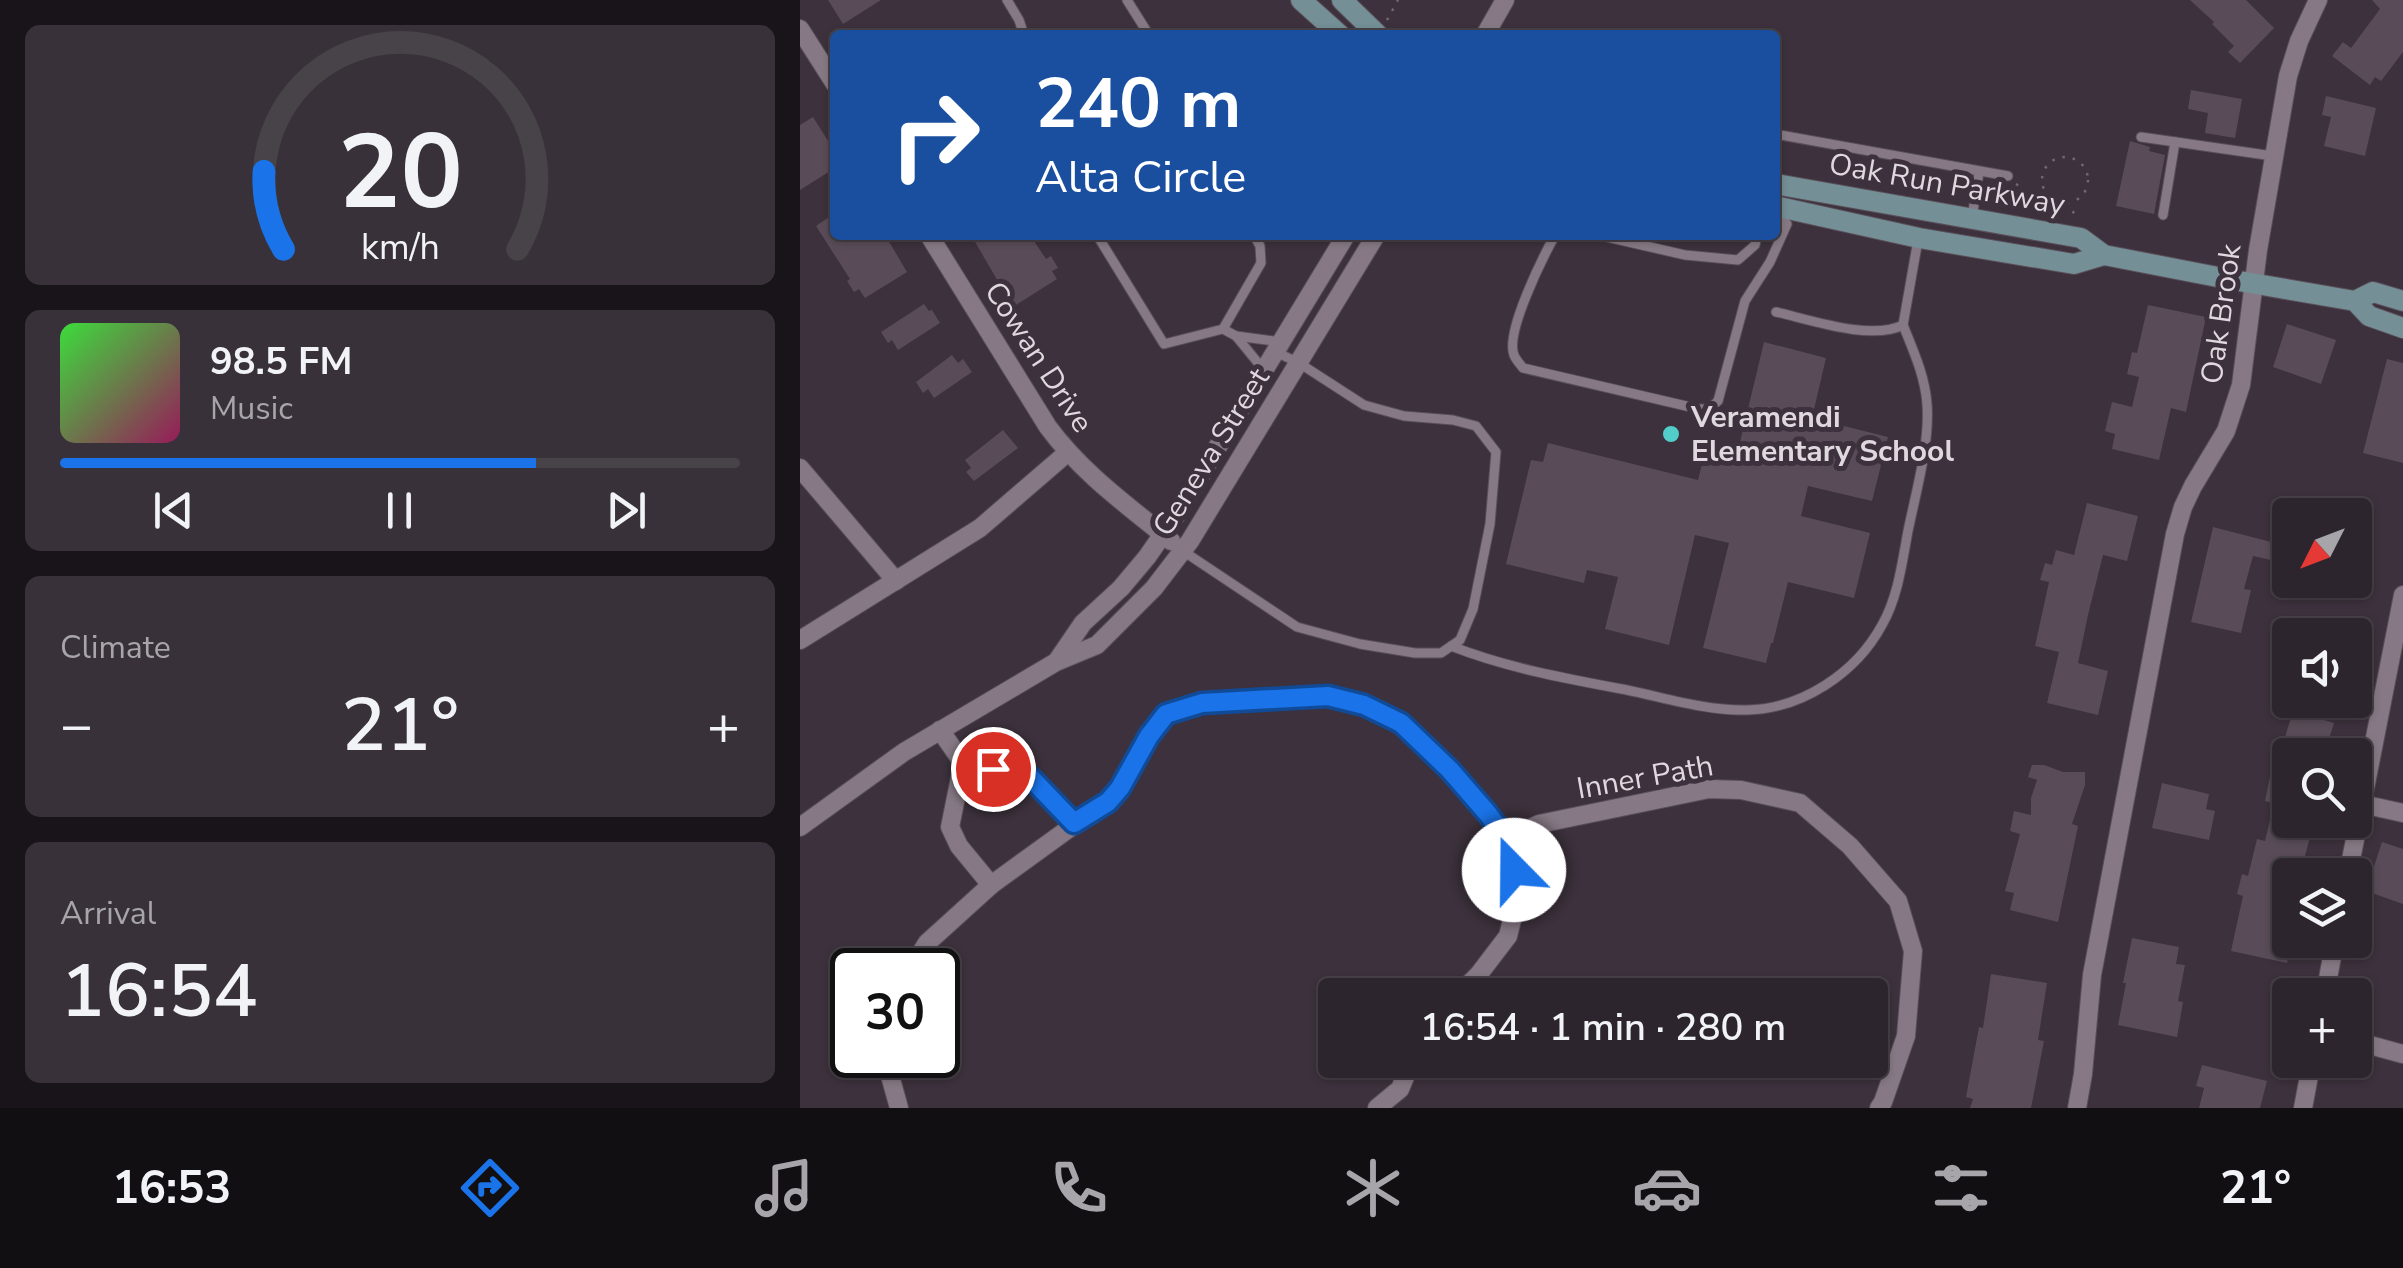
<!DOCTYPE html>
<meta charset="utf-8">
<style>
:root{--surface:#2d252d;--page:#393139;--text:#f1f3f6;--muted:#a7a5aa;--line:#484249;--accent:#1a73e8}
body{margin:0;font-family:"Nunito Sans",sans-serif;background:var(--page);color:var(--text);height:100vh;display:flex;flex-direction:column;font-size:38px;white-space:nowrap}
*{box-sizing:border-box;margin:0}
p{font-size:32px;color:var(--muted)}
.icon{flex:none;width:55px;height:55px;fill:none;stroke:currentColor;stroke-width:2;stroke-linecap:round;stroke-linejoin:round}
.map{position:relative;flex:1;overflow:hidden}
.drawer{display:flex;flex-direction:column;gap:25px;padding:25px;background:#191419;width:800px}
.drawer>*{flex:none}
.banner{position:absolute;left:30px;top:30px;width:950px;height:210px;border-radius:10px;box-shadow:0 2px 8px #0004,0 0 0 2px var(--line);background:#1a4fa0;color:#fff;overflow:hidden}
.needle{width:65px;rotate:228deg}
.fabs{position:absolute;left:1472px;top:498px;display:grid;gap:20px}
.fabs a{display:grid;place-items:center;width:100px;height:100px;border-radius:10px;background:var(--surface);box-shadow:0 2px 8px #0004,0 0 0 2px var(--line);font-size:50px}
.speed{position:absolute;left:30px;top:948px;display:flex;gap:20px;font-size:50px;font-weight:700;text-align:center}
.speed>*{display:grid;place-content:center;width:130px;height:130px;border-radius:50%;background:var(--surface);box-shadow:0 2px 8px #0004,0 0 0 2px var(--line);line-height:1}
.speed .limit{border:5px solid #111;border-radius:15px;background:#fff;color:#111}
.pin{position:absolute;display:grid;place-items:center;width:85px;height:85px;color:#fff;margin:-42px;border:5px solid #fff;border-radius:50%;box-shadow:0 2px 10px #0007}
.me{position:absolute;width:110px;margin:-55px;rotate:338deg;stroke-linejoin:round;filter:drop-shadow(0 0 8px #0008)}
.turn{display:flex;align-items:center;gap:35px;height:210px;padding:0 40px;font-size:45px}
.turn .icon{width:130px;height:130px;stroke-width:2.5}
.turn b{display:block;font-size:70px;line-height:85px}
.big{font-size:75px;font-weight:600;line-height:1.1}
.drawer .card{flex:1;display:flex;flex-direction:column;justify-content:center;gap:15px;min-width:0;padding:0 35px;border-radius:15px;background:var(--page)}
.drawer .dial{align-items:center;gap:0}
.dial svg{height:260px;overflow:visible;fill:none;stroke:var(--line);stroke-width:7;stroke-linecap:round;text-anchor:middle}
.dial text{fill:var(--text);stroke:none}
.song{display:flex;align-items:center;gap:30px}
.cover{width:120px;height:120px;border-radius:15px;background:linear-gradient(135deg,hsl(120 70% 55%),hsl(330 70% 35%))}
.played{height:10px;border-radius:5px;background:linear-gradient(90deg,var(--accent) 70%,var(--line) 70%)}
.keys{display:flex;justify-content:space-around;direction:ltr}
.heat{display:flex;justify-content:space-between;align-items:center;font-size:55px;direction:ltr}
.trip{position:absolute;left:518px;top:978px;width:570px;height:100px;border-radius:10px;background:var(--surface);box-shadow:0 2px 8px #0004,0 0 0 2px var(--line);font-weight:600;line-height:100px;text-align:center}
.tabs{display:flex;height:160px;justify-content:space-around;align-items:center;background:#120f12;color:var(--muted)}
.tabs .icon{width:70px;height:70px}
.tabs .current{color:var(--accent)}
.tabs b{font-size:45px;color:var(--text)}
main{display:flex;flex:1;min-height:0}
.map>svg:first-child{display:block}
</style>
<main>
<section class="drawer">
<div class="card dial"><svg viewBox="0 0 100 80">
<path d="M14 69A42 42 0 1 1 86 69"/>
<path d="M14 69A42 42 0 0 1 8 45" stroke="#1a73e8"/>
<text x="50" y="56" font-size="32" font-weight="700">20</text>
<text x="50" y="72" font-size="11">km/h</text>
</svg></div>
<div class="card">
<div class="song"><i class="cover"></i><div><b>98.5 FM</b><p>Music</p></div></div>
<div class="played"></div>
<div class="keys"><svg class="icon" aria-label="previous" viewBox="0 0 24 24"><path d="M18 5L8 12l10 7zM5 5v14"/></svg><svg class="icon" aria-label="pause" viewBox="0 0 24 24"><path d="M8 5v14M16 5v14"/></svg><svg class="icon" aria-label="next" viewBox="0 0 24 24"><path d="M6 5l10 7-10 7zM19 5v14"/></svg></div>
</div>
<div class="card"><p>Climate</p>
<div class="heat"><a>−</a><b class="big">21°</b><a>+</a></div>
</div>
<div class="card"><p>Arrival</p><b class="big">16:54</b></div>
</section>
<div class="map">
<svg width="1603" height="1108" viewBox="0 0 1603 1108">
<rect width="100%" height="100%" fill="#3c313c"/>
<g fill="#594c58">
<path d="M28,0H81L43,24Z"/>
<path d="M1390,0H1446L1474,28L1440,63L1428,52L1434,46L1412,24L1414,22Z"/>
<path d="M1572,0H1603V52L1581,81L1575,77L1570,85L1532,56L1543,42L1551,48L1580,9Z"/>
<path d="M1391,90L1442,99L1435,138L1405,133L1408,113L1388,109Z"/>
<path d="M1526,96L1576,108L1565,156L1524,146L1531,117L1522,115Z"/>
<path d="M13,117L35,152V168L0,190V125Z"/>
<path d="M1330,141L1350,147L1349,151L1365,155L1354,214L1316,206Z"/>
<path d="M35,213V235H85L107,272L65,298L59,289L54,292L47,281L50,279L16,226Z"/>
<path d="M171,235H230L246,259L251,256L258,268L252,271L257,279L213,307Z"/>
<path d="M124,304L129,311L132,310L140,323L98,350L92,340L88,343L81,332Z"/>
<path d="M1348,305L1406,317L1386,412L1371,408L1359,460L1312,449L1315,434L1305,431L1312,402L1332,407L1339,377L1327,374L1332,352L1337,353Z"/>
<path d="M1487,324L1536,340L1521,384L1473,367Z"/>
<path d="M964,342L1026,358L1012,418L1088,437L1072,501L1008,486L1001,516L1070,533L1054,598L988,582L973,643H971L966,663L903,648L929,543L895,535L869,645L805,629L818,577L787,570L784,583L706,564L731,460L743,462L748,443L898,480L904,456L935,463Z"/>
<path d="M152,355L158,363L163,359L172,372L134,398L128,389L123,393L116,382Z"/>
<path d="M1587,359L1603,363V463L1563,453Z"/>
<path d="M203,430L218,448L174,481L166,472L171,468L165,460Z"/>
<path d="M1287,503L1338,516L1327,561L1303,555L1288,615L1278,663L1308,671L1298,715L1247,703L1259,652L1235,646L1249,582L1240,580L1245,563L1252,565L1256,550L1274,555Z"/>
<path d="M1413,527L1475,543L1471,560L1453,556L1444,589L1451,590L1441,633L1391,622Z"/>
<path d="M1493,711L1534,723L1524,755H1490V820L1514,822L1500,875H1490V940H1492L1487,963L1431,951L1443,896L1437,894L1442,874L1448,876L1457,839L1465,841L1474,803L1465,801L1473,762L1477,763Z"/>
<path d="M1232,765H1244L1263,772H1285V785L1272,824L1278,826L1258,922L1210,910L1214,893L1205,891L1220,834L1210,831L1214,811L1231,815V798L1237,780L1228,777Z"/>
<path d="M1362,783L1409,794L1406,809L1415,811L1409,840L1352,828Z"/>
<path d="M1582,842L1603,849V904L1566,891Z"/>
<path d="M1332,938L1379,947L1376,964L1385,965L1378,1001L1383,1002L1377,1037L1318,1025L1326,983H1323Z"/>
<path d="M1191,974L1247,983L1238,1040L1244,1041L1231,1108H1170L1173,1099L1166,1097L1179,1027L1183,1028Z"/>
<path d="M1402,1065L1467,1081L1460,1108H1399L1404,1088L1396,1086Z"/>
</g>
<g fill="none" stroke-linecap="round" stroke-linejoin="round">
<g stroke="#584e58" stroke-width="11">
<g id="lane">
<path d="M207,0L219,20L224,35"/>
<path d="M327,0L349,35"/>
<path d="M975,134L1208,176"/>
<path d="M1341,137L1473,156"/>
<path d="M1363,215L1375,142"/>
<path d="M1172,218L1179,172"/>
<path d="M297,235L364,344L423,329L461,263L460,246L454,235"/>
<path d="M761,235L754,237C742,259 705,333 714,355C716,360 720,364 723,368L899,409H909L918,401L945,301L970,262L987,224L977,210"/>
<path d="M798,235L885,255L938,260L955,245L957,235"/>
<path d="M976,312C1011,320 1071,341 1103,325L1118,240"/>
<path d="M423,329L436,336L481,342"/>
<path d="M436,336L463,369"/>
<path d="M383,551L497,627L560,644L615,653H641L660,640L673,609L690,524L696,452L676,426L653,420L604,416L564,405L499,363L476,352"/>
<path d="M651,646C707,668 768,679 827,690C866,698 907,711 947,710C1002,709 1056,673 1082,625C1098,597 1102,563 1108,531C1116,492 1130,443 1127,404C1125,376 1113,350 1103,325"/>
</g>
</g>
<g stroke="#584e58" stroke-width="20">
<g id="street">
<path d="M0,29L35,84"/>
<path d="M685,35L705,0"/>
<path d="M129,235L248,427C282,473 327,505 371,541"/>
<path d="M0,468L96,581"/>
<path d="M0,640L180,528L267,453"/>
<path d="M257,661L283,623L321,588L347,557L377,514L546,235"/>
<path d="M140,730L163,763L150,827L159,846L191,885"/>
<path d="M163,763H180L193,769L231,778L274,823"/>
<path d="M1562,804L1603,813"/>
<path d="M0,827L104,752L256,662L297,645L354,588L390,541L576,235"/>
<path d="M707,839L739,824L909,789L941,790L1000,803L1050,846L1098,901L1113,951L1106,1036L1083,1102L1079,1108"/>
<path d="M1548,875L1603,595"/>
<path d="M110,970L127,943L191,885L307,801L320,789L349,736L366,714L402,703L528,696L564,705L601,723L650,770L711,844L718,896L708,936L679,974L658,995"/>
<path d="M1525,995L1535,940"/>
<path d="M1555,1041L1603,1054"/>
<path d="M90,1055L89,1072L99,1108"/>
<path d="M577,1108L600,1089L612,1060"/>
<path d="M1277,1108L1283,1074L1292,975L1375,534L1383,507L1393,486L1426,431L1441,385L1458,250L1488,76L1499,41L1518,0"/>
<path d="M1503,1108L1512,1060"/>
</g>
</g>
<g stroke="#584e58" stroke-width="22">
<g id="secondary">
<path d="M501,0L540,35"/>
<path d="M542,0L578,35"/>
<path d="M975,184L1281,238L1304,255L1433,280L1555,301L1573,292L1603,301"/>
<path d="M975,206L1119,238L1274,264L1304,255"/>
<path d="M1555,301L1569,316L1603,328"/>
</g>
</g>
<g stroke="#726872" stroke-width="2.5" stroke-dasharray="2.5 8" stroke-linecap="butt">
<path d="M587,20L598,0"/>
<circle cx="1265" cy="180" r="23"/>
<path d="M1216,184L1243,202L1253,201"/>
<path d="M1265,204L1275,214V218"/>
</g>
<use href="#lane" stroke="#867985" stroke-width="9"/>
<use href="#street" stroke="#867985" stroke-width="18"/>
<use href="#secondary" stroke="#748f96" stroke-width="20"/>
</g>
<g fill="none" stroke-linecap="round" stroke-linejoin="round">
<g stroke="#114b97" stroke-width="25">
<path id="route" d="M193,769L231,778L274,823L308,802L320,788L349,736L366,714L402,703L528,696L564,705L601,723L650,770L688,814L711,844L714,870"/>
</g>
<use href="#route" stroke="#1a73e8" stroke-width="18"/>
</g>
<circle fill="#53cdc9" stroke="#3c313c" stroke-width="4" cx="871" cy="434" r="10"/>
<g text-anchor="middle" stroke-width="10" stroke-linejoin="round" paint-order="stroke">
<g font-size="30" fill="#dfd8df" stroke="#3c313c">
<text transform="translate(1147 184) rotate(10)" y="10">Oak Run Parkway</text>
<text transform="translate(1421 314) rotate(-82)" y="10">Oak Brook</text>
<text transform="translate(239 357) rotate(57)" y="10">Cowan Drive</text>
<text transform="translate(411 452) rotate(-58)" y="10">Geneva Street</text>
<text transform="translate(845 777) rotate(-10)" y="10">Inner Path</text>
</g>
<g font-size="30" font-weight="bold" fill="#dfd8df" stroke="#3c313c" text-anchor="start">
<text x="891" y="427">Veramendi<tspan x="891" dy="34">Elementary School</tspan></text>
</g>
</g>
</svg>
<div class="fabs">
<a><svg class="needle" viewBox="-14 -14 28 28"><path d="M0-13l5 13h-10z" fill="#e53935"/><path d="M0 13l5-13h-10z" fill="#a7a5aa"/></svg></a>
<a><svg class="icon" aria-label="sound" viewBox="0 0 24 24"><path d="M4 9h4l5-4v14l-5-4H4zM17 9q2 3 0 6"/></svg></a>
<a><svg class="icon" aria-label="search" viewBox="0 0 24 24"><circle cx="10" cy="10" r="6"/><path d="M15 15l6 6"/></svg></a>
<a><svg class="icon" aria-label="layers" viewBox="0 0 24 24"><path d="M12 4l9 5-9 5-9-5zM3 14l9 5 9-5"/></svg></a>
<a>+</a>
</div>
<div class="speed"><div class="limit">30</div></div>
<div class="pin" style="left:193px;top:769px;background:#d93025"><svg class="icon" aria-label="arrive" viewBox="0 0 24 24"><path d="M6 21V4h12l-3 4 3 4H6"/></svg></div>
<svg class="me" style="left:714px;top:870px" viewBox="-20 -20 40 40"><circle r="19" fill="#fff"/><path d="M0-13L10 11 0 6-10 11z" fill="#1a73e8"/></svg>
<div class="trip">16:54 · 1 min · 280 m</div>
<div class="banner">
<div class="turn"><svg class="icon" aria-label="right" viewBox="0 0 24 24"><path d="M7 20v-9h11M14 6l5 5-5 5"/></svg><div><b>240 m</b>Alta Circle</div></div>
</div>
</div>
</main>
<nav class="tabs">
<b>16:53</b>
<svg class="icon current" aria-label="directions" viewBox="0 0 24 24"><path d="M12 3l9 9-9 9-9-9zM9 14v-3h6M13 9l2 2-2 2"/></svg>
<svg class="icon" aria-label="music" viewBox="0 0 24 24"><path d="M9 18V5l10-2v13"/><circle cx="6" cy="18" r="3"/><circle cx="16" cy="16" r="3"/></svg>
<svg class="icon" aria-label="phone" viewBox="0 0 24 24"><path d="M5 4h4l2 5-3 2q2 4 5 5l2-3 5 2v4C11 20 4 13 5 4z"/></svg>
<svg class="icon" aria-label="climate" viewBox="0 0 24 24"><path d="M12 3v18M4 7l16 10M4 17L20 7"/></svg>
<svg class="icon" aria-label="car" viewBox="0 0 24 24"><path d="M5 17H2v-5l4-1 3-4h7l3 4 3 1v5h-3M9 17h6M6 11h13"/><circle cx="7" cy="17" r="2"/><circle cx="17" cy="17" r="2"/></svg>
<svg class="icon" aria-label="filters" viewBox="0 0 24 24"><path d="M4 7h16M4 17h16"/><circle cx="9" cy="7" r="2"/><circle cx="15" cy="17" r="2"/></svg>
<b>21°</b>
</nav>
